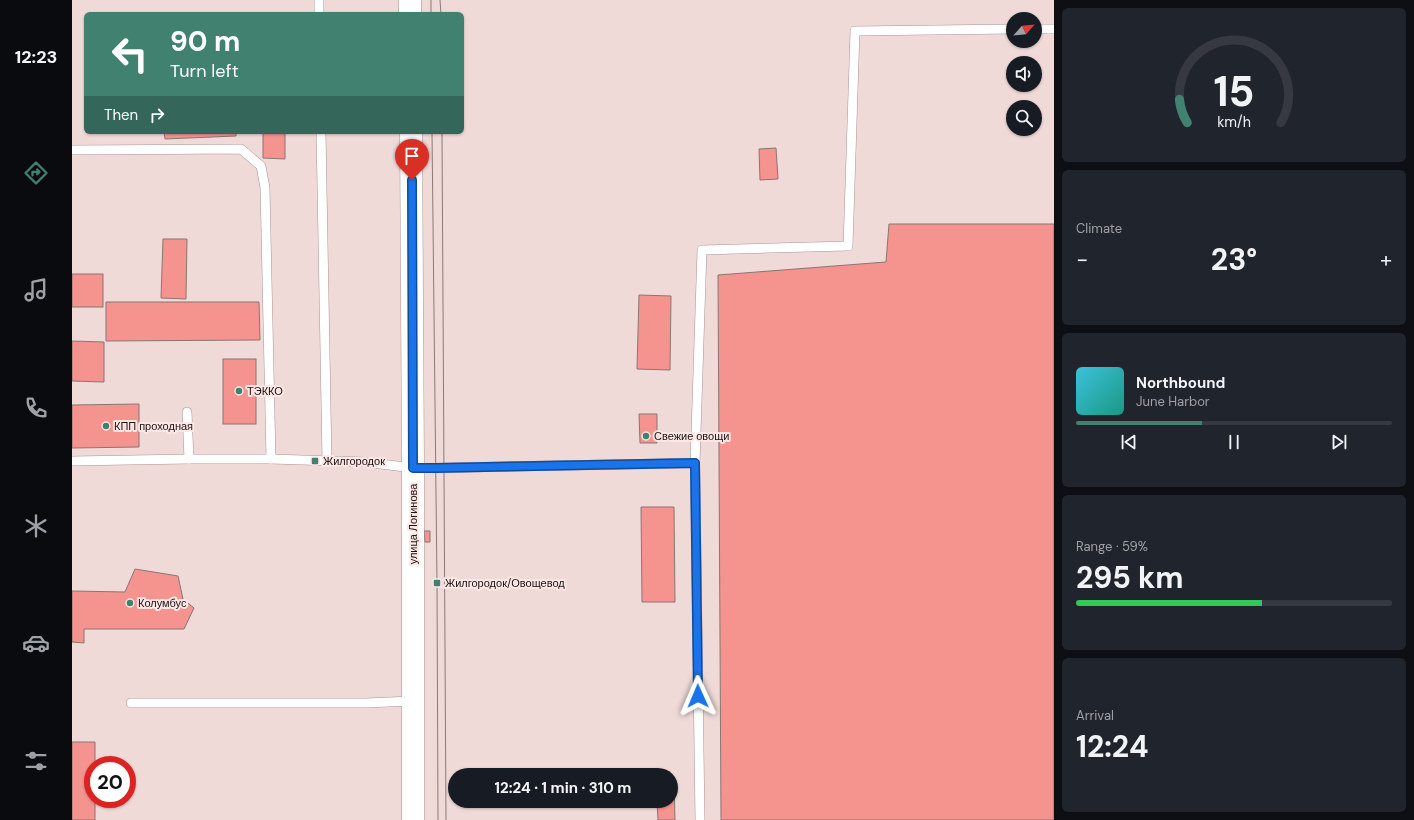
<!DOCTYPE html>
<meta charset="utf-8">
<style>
:root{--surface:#171b24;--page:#20242c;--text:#f1f3f6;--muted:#9ea1a6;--line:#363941;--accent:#418170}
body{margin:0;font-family:"DM Sans",sans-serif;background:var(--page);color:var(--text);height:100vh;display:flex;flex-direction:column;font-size:15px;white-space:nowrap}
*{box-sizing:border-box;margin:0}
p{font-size:13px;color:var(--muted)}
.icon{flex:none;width:22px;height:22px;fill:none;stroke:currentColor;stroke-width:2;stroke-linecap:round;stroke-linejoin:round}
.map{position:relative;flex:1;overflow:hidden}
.sheet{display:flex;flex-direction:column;gap:8px;padding:8px;background:#0d0f14;width:360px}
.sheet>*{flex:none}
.banner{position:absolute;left:12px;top:12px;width:380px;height:122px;border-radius:6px;box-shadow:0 1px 3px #0004;background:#418170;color:#fff;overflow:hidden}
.needle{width:26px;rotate:63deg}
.buttons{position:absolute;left:934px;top:12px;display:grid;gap:8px}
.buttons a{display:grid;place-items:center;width:36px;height:36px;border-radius:50%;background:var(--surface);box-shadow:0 1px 3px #0004;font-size:20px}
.speed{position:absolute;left:12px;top:756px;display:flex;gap:8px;font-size:20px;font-weight:700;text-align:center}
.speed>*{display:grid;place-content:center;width:52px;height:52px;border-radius:50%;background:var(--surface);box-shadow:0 1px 3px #0004;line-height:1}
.speed .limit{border:6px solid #d22;background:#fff;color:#111}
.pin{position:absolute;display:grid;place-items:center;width:34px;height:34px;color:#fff;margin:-41px -17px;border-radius:50% 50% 50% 0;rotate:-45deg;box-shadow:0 0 4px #0007}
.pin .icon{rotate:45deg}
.me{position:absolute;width:44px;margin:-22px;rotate:359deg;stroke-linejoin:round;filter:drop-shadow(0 0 3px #0008)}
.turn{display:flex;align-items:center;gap:14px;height:84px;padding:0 20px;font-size:18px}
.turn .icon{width:52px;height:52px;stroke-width:2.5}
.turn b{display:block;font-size:28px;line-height:34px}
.then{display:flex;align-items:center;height:38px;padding:0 20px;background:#0003;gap:8px;font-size:15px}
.big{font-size:30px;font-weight:700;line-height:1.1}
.sheet .tile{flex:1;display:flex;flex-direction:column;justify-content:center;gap:6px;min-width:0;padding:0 14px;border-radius:6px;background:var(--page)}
.sheet .dial{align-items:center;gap:0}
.dial svg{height:104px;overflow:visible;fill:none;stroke:var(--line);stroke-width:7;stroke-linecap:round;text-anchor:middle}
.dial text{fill:var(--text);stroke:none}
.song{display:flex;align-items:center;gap:12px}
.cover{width:48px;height:48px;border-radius:6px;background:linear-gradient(135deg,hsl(190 70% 55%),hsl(170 70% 35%))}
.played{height:4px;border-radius:2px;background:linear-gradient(90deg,var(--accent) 40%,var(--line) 40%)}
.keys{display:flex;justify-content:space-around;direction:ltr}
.heat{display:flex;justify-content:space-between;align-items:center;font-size:22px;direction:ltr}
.charge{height:6px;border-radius:3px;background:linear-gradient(90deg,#34c759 59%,var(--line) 0)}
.trip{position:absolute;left:376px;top:768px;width:230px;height:40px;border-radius:20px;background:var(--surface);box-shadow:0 1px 3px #0004;font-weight:700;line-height:40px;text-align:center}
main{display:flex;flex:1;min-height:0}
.tab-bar{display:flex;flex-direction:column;width:72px;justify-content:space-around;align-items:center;background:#090b0e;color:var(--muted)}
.tab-bar .icon{width:28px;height:28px}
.tab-bar .active{color:var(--accent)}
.tab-bar b{font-size:18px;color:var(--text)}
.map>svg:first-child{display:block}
</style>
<main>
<nav class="tab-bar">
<b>12:23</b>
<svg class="icon active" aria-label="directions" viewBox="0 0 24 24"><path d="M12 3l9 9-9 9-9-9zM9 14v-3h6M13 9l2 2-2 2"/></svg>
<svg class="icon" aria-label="music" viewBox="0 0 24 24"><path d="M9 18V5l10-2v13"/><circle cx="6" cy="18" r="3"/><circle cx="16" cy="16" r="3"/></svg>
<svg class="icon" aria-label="phone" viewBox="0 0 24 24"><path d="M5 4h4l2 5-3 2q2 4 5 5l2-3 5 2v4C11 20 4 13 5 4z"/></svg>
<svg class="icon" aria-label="climate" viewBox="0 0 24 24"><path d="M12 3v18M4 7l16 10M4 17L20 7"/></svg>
<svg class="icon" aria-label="car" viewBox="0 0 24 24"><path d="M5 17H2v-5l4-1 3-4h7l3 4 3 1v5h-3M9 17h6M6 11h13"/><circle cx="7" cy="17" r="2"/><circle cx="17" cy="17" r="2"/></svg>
<svg class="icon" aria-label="filters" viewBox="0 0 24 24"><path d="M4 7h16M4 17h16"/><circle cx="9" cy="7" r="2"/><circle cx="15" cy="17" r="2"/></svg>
</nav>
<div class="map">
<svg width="982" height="820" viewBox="0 0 982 820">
<rect width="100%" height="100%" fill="#f0dad8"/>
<g fill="#f5948f" stroke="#897574">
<path d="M92,132H164V136L93,139Z"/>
<path d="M191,132H213V159L191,158Z"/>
<path d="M704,148L706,179L688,180L687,149Z"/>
<path d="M817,224H982V820H649L646,275L814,262Z"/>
<path d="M91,239H115L114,299L89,298Z"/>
<rect x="0" y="274" width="31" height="33"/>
<path d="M567,295L599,296L598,370L565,369Z"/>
<path d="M34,302H187L188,340L34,341Z"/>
<path d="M0,341L32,342V382L0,381Z"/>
<rect x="151" y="359" width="33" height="65"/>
<path d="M67,404V447L0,448V405Z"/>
<path d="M567,414H585V443H568Z"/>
<path d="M569,507H602L603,602H570Z"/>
<path d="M352,531H358V542H353Z"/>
<path d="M63,569L106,576L111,599L122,608L112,629H12V643L0,642V591L53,592Z"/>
<path d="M0,742H23V765H21V799H23V820H0Z"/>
<path d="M599,781H602L603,820H586L585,801H599Z"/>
</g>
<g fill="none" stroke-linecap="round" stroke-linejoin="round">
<g stroke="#a99493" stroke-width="10">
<g id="lane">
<path d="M247,0V14"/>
<path d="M963,29H982"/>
<path d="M249,132L255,461"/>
<path d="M0,150L169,149L189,166L193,188L199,459"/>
<path d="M115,412L117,459"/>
<path d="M0,461L117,459H199L293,462L341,468H364L623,463"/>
<path d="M59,703H294L340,701"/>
<path d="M628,820L623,463L630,250L776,246L783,31L941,29"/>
</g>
</g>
<g stroke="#a99493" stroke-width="23">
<g id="secondary">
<path d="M338,0V14"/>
<path d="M339,132L341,468V820"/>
</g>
</g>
<use href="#lane" stroke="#fff" stroke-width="9"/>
<use href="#secondary" stroke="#fff" stroke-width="22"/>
<g stroke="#897a78" stroke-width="1">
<path d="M359,0V14"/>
<path d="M368,0L369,14"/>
<path d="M360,132L365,583L366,820"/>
<path d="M370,132L374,820"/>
</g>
</g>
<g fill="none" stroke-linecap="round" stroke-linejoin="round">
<g stroke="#114b97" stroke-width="10">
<path id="route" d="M340,180L341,468H364L623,463L626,696"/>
</g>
<use href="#route" stroke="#1a73e8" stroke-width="7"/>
</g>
<g fill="#418170" stroke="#fde7e5" stroke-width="1.5">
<circle cx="167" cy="391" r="4"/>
<circle cx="34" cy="426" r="4"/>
<circle cx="574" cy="436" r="4"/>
<rect x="239" y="457" width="8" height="8" rx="2"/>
<rect x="361" y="579" width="8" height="8" rx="2"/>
<circle cx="58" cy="603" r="4"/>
</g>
<g text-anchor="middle" stroke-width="4" stroke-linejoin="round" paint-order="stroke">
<g font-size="11" fill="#1a1312" stroke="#fde7e5" text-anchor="start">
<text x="175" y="395">ТЭККО</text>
<text x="42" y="430">КПП проходная</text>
<text x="582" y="440">Свежие овощи</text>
<text x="251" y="465">Жилгородок</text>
<text x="373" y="587">Жилгородок/Овощевод</text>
<text x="66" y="607">Колумбус</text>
</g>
<g font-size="11" fill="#1a1312" stroke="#fde7e5">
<text transform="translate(341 524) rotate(-90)" y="4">улица Логинова</text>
</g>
</g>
</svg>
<div class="buttons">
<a><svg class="needle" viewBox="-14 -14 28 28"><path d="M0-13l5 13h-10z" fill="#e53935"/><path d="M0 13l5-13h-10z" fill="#9ea1a6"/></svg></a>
<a><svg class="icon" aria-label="sound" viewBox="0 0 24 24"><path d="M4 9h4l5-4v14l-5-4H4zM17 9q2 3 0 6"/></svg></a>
<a><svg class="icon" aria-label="search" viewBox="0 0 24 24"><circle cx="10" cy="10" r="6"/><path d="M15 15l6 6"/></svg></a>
</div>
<div class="speed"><div class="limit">20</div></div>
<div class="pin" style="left:340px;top:180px;background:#d93025"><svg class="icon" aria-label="arrive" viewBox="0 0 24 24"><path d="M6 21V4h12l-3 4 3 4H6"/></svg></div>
<svg class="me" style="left:626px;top:696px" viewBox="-20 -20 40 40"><path d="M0-17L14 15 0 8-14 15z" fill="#1a73e8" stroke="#fff" stroke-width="4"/></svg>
<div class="trip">12:24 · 1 min · 310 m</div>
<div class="banner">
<div class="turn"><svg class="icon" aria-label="left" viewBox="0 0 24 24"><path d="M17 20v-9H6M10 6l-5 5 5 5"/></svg><div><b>90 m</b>Turn left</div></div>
<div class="then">Then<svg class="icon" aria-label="right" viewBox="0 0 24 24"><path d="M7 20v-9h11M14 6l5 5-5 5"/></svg></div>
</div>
</div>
<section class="sheet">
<div class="tile dial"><svg viewBox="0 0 100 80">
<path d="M14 69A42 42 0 1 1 86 69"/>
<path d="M14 69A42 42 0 0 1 8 51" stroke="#418170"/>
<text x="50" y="56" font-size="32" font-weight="700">15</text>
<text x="50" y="72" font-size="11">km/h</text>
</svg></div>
<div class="tile"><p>Climate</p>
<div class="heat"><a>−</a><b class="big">23°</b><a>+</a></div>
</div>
<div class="tile">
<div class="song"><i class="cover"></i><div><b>Northbound</b><p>June Harbor</p></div></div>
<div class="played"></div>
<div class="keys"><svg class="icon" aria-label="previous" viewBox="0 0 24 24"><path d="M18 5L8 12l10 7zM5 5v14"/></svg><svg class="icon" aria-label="pause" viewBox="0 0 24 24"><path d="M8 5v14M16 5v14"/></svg><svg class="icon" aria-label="next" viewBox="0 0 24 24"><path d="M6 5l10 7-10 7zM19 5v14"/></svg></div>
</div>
<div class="tile"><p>Range · 59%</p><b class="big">295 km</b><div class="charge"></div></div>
<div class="tile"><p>Arrival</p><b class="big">12:24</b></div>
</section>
</main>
